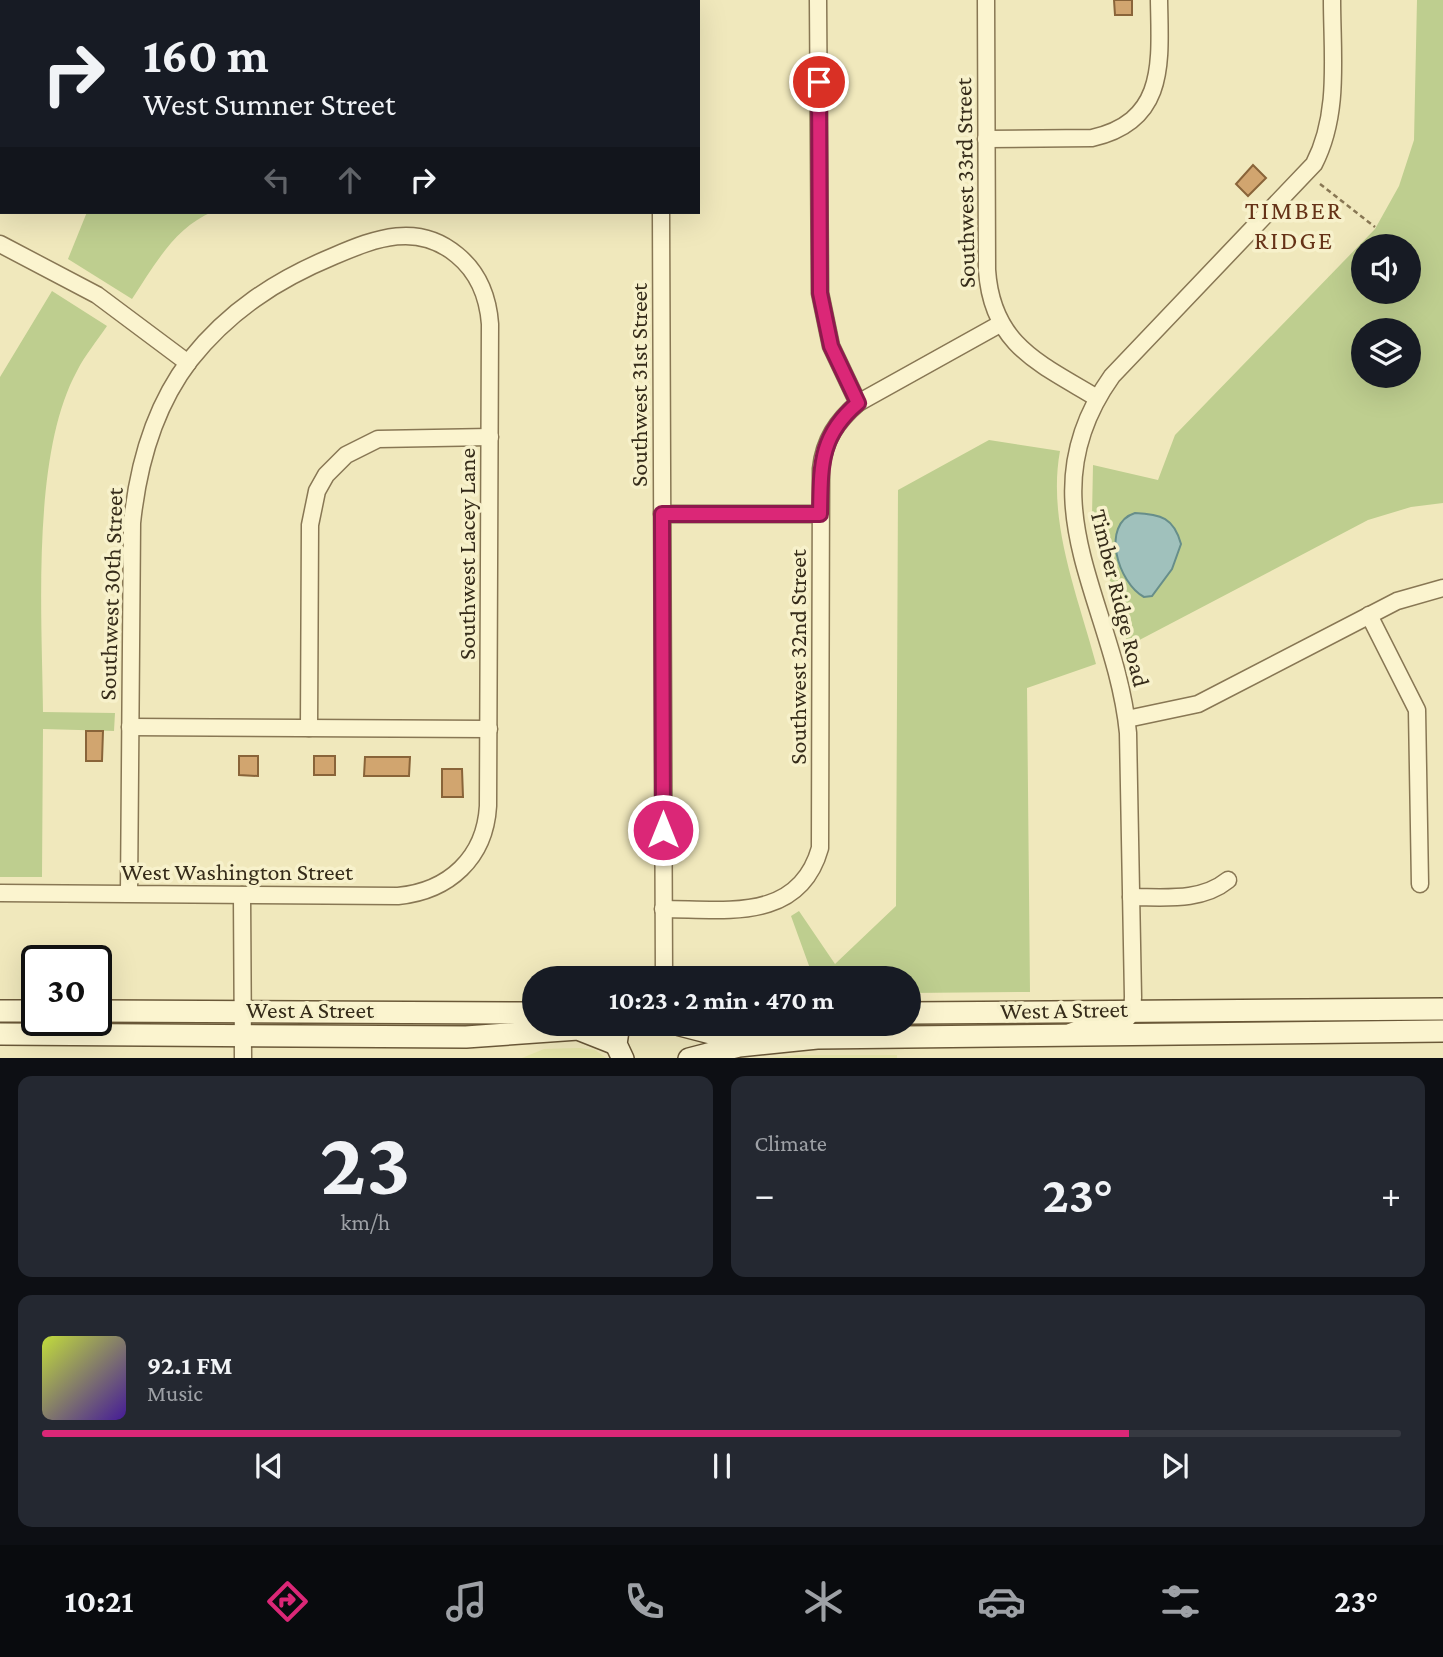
<!DOCTYPE html>
<meta charset="utf-8">
<style>
:root{--surface:#171b24;--page:#242831;--text:#f1f3f6;--muted:#9ea1a6;--line:#363941;--accent:#db2777}
body{margin:0;font-family:"Crimson Pro",serif;background:var(--page);color:var(--text);height:100vh;display:flex;flex-direction:column;font-size:26px;white-space:nowrap}
*{box-sizing:border-box;margin:0}
p{font-size:23px;color:var(--muted)}
.icon{flex:none;width:38px;height:38px;fill:none;stroke:currentColor;stroke-width:2;stroke-linecap:round;stroke-linejoin:round}
.map{position:relative;height:1058px;overflow:hidden}
.sheet{display:flex;flex-direction:column;gap:18px;padding:18px;background:#0d0f14;flex:1}
.sheet>*{flex:none}
.banner{position:absolute;left:0px;top:0px;width:700px;height:214px;box-shadow:0 7px 28px #0002;background:#171b24;color:var(--text);overflow:hidden}
.buttons{position:absolute;left:1351px;top:234px;display:grid;gap:14px}
.buttons a{display:grid;place-items:center;width:70px;height:70px;border-radius:50%;background:var(--surface);box-shadow:0 7px 28px #0002;font-size:35px}
.speed{position:absolute;left:21px;top:945px;display:flex;gap:14px;font-size:35px;font-weight:700;text-align:center}
.speed>*{display:grid;place-content:center;width:91px;height:91px;border-radius:50%;background:var(--surface);box-shadow:0 7px 28px #0002;line-height:1}
.speed .limit{border:4px solid #111;border-radius:10px;background:#fff;color:#111}
.pin{position:absolute;display:grid;place-items:center;width:60px;height:60px;color:#fff;margin:-30px;border:4px solid #fff;border-radius:50%;box-shadow:0 2px 7px #0007}
.me{position:absolute;width:77px;margin:-38px;rotate:0deg;stroke-linejoin:round;filter:drop-shadow(0 0 5px #0008)}
.turn{display:flex;align-items:center;gap:24px;height:147px;padding:0 28px;font-size:32px}
.turn .icon{width:91px;height:91px;stroke-width:2.5}
.turn b{display:block;font-size:49px;line-height:60px}
.lanes{display:flex;align-items:center;height:66px;padding:0 28px;background:#0003;justify-content:center;gap:35px;direction:ltr}
.lanes .off{opacity:.35}
.big{font-size:52px;font-weight:700;line-height:1.1}
.sheet .widget{flex:1;display:flex;flex-direction:column;justify-content:center;gap:10px;min-width:0;padding:0 24px;border-radius:14px;background:var(--page)}
.sheet .dial{align-items:center;gap:0}
.dial b{font-size:91px;line-height:1}
.song{display:flex;align-items:center;gap:21px}
.cover{width:84px;height:84px;border-radius:10px;background:linear-gradient(135deg,hsl(70 70% 55%),hsl(260 70% 35%))}
.played{height:7px;border-radius:4px;background:linear-gradient(90deg,var(--accent) 80%,var(--line) 80%)}
.keys{display:flex;justify-content:space-around;direction:ltr}
.heat{display:flex;justify-content:space-between;align-items:center;font-size:38px;direction:ltr}
.sheet .tiles{flex:1;display:grid;gap:18px;grid-template-columns:1fr 1fr}
.widget:last-child{grid-column:span 2}
.trip{position:absolute;left:522px;top:966px;width:399px;height:70px;border-radius:35px;background:var(--surface);box-shadow:0 7px 28px #0002;font-weight:700;line-height:70px;text-align:center}
.tab-bar{display:flex;height:112px;justify-content:space-around;align-items:center;background:#090b0e;color:var(--muted)}
.tab-bar .icon{width:49px;height:49px}
.tab-bar .selected{color:var(--accent)}
.tab-bar b{font-size:32px;color:var(--text)}
.map>svg:first-child{display:block}
</style>
<div class="map">
<svg width="1443" height="1059" viewBox="0 0 1443 1059">
<rect width="100%" height="100%" fill="#f0e8bc"/>
<g fill="#e6e5a9">
<path d="M579,1048L595,1050L606,1058H522L544,1049Z"/>
<path d="M797,1055H897V1058H767Z"/>
</g>
<g fill="#bece8f" fill-rule="evenodd">
<path d="M336,0H595L324,2Z"/>
<path d="M1417,0H1443V503L1411,507L1368,520L1128,646L1092,516L1093,465L1158,480L1175,435L1375,229L1399,186L1414,140ZM1363,247H1409V292H1363ZM1363,331H1409V376H1363Z"/>
<path d="M87,212H212C174,228 154,266 132,299L68,259Z"/>
<path d="M52,291L107,326C97,341 85,355 77,371C31,455 42,616 43,712L115,713L114,731L43,729L42,877H0V377Z"/>
<path d="M989,440L1060,451C1047,522 1078,596 1096,664L1027,688L1030,992L908,993V978H810L812,974L791,916L799,911L835,964L896,906L898,490Z"/>
</g>
<path fill="#a0c1bc" stroke="#678e8a" stroke-width="2" d="M1135,513C1161,514 1174,518 1181,544L1172,569L1152,596L1144,597C1118,583 1100,524 1135,513Z"/>
<g fill="#d1a56f" stroke="#896439" stroke-width="2">
<path d="M1114,0H1132V15H1115Z"/>
<path d="M1253,165L1266,178L1248,196L1236,184Z"/>
<path d="M86,731H103L102,761H86Z"/>
<path d="M239,756H258V776L239,775Z"/>
<rect x="314" y="756" width="21" height="19"/>
<path d="M365,757H410L409,776H364Z"/>
<path d="M442,769H462L463,797H442Z"/>
</g>
<g fill="none" stroke-linecap="round" stroke-linejoin="round">
<g stroke="#887754" stroke-width="19">
<g id="minor">
<path d="M986,0L987,270C992,345 1039,363 1097,398"/>
<path d="M30,2V0"/>
<path d="M679,2L680,0"/>
<path d="M0,122H2"/>
<path d="M986,139L1092,138C1167,121 1160,62 1159,0"/>
<path d="M0,192L2,188"/>
<path d="M661,212L664,978"/>
<path d="M0,244L97,295L188,363"/>
<path d="M858,403L1000,324"/>
<path d="M662,514H820"/>
<path d="M1369,615L1417,710L1420,884"/>
<path d="M1127,719L1198,704L1397,601L1443,588"/>
<path d="M130,727L489,729"/>
<path d="M309,728L310,525L317,491L326,475L346,455L378,439L490,437"/>
<path d="M0,893L398,896C449,891 485,858 488,806L490,324C488,297 479,273 457,255C418,222 376,238 334,256C276,280 229,311 190,360C154,407 138,465 132,523L129,894"/>
<path d="M242,895L243,1057"/>
<path d="M1131,897C1164,897 1201,902 1228,880"/>
<path d="M663,909C725,909 799,923 820,848L821,469C824,440 837,421 858,403L831,346L820,293L818,0"/>
<path d="M1070,1032L1096,1022L1125,1021L1132,1013L1133,997L1128,733C1115,602 1022,502 1112,376L1314,164C1340,114 1332,55 1332,0"/>
</g>
</g>
<g stroke="#6a5838" stroke-width="24">
<g id="secondary">
<path d="M0,1011H37"/>
<path d="M96,1011L534,1013"/>
<path d="M908,1013L1443,1009"/>
<path d="M619,1024L616,1044L623,1059"/>
<path d="M680,1025L711,1033L760,1024"/>
<path d="M0,1034L466,1037L578,1029L616,1044"/>
<path d="M689,1059L739,1046L817,1038L1443,1031"/>
</g>
</g>
<path stroke="#887754" stroke-width="2.5" stroke-dasharray="5 3.5" stroke-linecap="butt" d="M1320,184L1375,227"/>
<use href="#minor" stroke="#fbf4cf" stroke-width="16"/>
<use href="#secondary" stroke="#fbf4cf" stroke-width="21"/>
</g>
<g fill="none" stroke-linecap="round" stroke-linejoin="round">
<g stroke="#8e194d" stroke-width="18">
<path id="route" d="M663,830L662,514H820C821,466 819,436 858,403L831,346L820,293L819,82"/>
</g>
<use href="#route" stroke="#db2777" stroke-width="12"/>
</g>
<g text-anchor="middle" stroke-width="7" stroke-linejoin="round" paint-order="stroke">
<g font-size="24" fill="#362c1a" stroke="#f7f1cb">
<text transform="translate(965 183) rotate(-91)" y="8">Southwest 33rd Street</text>
<text transform="translate(639 385) rotate(-90)" y="8">Southwest 31st Street</text>
<text transform="translate(467 554) rotate(-90)" y="8">Southwest Lacey Lane</text>
<text transform="translate(111 594) rotate(-88)" y="8">Southwest 30th Street</text>
<text transform="translate(1120 598) rotate(76)" y="8">Timber Ridge Road</text>
<text transform="translate(798 657) rotate(-90)" y="8">Southwest 32nd Street</text>
<text x="237" y="880">West Washington Street</text>
<text x="310" y="1018">West A Street</text>
<text transform="translate(1064 1010) rotate(-1)" y="8">West A Street</text>
</g>
<g font-size="26" letter-spacing="2" fill="#653217" stroke="#f7f1cb">
<text x="1294" y="219">TIMBER<tspan x="1294" dy="30">RIDGE</tspan></text>
</g>
</g>
</svg>
<div class="buttons">
<a><svg class="icon" aria-label="sound" viewBox="0 0 24 24"><path d="M4 9h4l5-4v14l-5-4H4zM17 9q2 3 0 6"/></svg></a>
<a><svg class="icon" aria-label="layers" viewBox="0 0 24 24"><path d="M12 4l9 5-9 5-9-5zM3 14l9 5 9-5"/></svg></a>
</div>
<div class="speed"><div class="limit">30</div></div>
<div class="pin" style="left:819px;top:82px;background:#d93025"><svg class="icon" aria-label="arrive" viewBox="0 0 24 24"><path d="M6 21V4h12l-3 4 3 4H6"/></svg></div>
<svg class="me" style="left:663px;top:830px" viewBox="-20 -20 40 40"><circle r="17" fill="#db2777" stroke="#fff" stroke-width="3"/><path d="M0-11L8 9 0 5-8 9z" fill="#fff"/></svg>
<div class="trip">10:23 · 2 min · 470 m</div>
<div class="banner">
<div class="turn"><svg class="icon" aria-label="right" viewBox="0 0 24 24"><path d="M7 20v-9h11M14 6l5 5-5 5"/></svg><div><b>160 m</b>West Sumner Street</div></div>
<div class="lanes"><svg class="icon off" aria-label="left" viewBox="0 0 24 24"><path d="M17 20v-9H6M10 6l-5 5 5 5"/></svg><svg class="icon off" aria-label="ahead" viewBox="0 0 24 24"><path d="M12 20V5M6 11l6-6 6 6"/></svg><svg class="icon" aria-label="right" viewBox="0 0 24 24"><path d="M7 20v-9h11M14 6l5 5-5 5"/></svg></div>
</div>
</div>
<section class="sheet">
<div class="tiles">
<div class="widget dial"><b>23</b><p>km/h</p></div>
<div class="widget"><p>Climate</p>
<div class="heat"><a>−</a><b class="big">23°</b><a>+</a></div>
</div>
<div class="widget">
<div class="song"><i class="cover"></i><div><b>92.1 FM</b><p>Music</p></div></div>
<div class="played"></div>
<div class="keys"><svg class="icon" aria-label="previous" viewBox="0 0 24 24"><path d="M18 5L8 12l10 7zM5 5v14"/></svg><svg class="icon" aria-label="pause" viewBox="0 0 24 24"><path d="M8 5v14M16 5v14"/></svg><svg class="icon" aria-label="next" viewBox="0 0 24 24"><path d="M6 5l10 7-10 7zM19 5v14"/></svg></div>
</div>
</div>
</section>
<nav class="tab-bar">
<b>10:21</b>
<svg class="icon selected" aria-label="directions" viewBox="0 0 24 24"><path d="M12 3l9 9-9 9-9-9zM9 14v-3h6M13 9l2 2-2 2"/></svg>
<svg class="icon" aria-label="music" viewBox="0 0 24 24"><path d="M9 18V5l10-2v13"/><circle cx="6" cy="18" r="3"/><circle cx="16" cy="16" r="3"/></svg>
<svg class="icon" aria-label="phone" viewBox="0 0 24 24"><path d="M5 4h4l2 5-3 2q2 4 5 5l2-3 5 2v4C11 20 4 13 5 4z"/></svg>
<svg class="icon" aria-label="climate" viewBox="0 0 24 24"><path d="M12 3v18M4 7l16 10M4 17L20 7"/></svg>
<svg class="icon" aria-label="car" viewBox="0 0 24 24"><path d="M5 17H2v-5l4-1 3-4h7l3 4 3 1v5h-3M9 17h6M6 11h13"/><circle cx="7" cy="17" r="2"/><circle cx="17" cy="17" r="2"/></svg>
<svg class="icon" aria-label="filters" viewBox="0 0 24 24"><path d="M4 7h16M4 17h16"/><circle cx="9" cy="7" r="2"/><circle cx="15" cy="17" r="2"/></svg>
<b>23°</b>
</nav>
